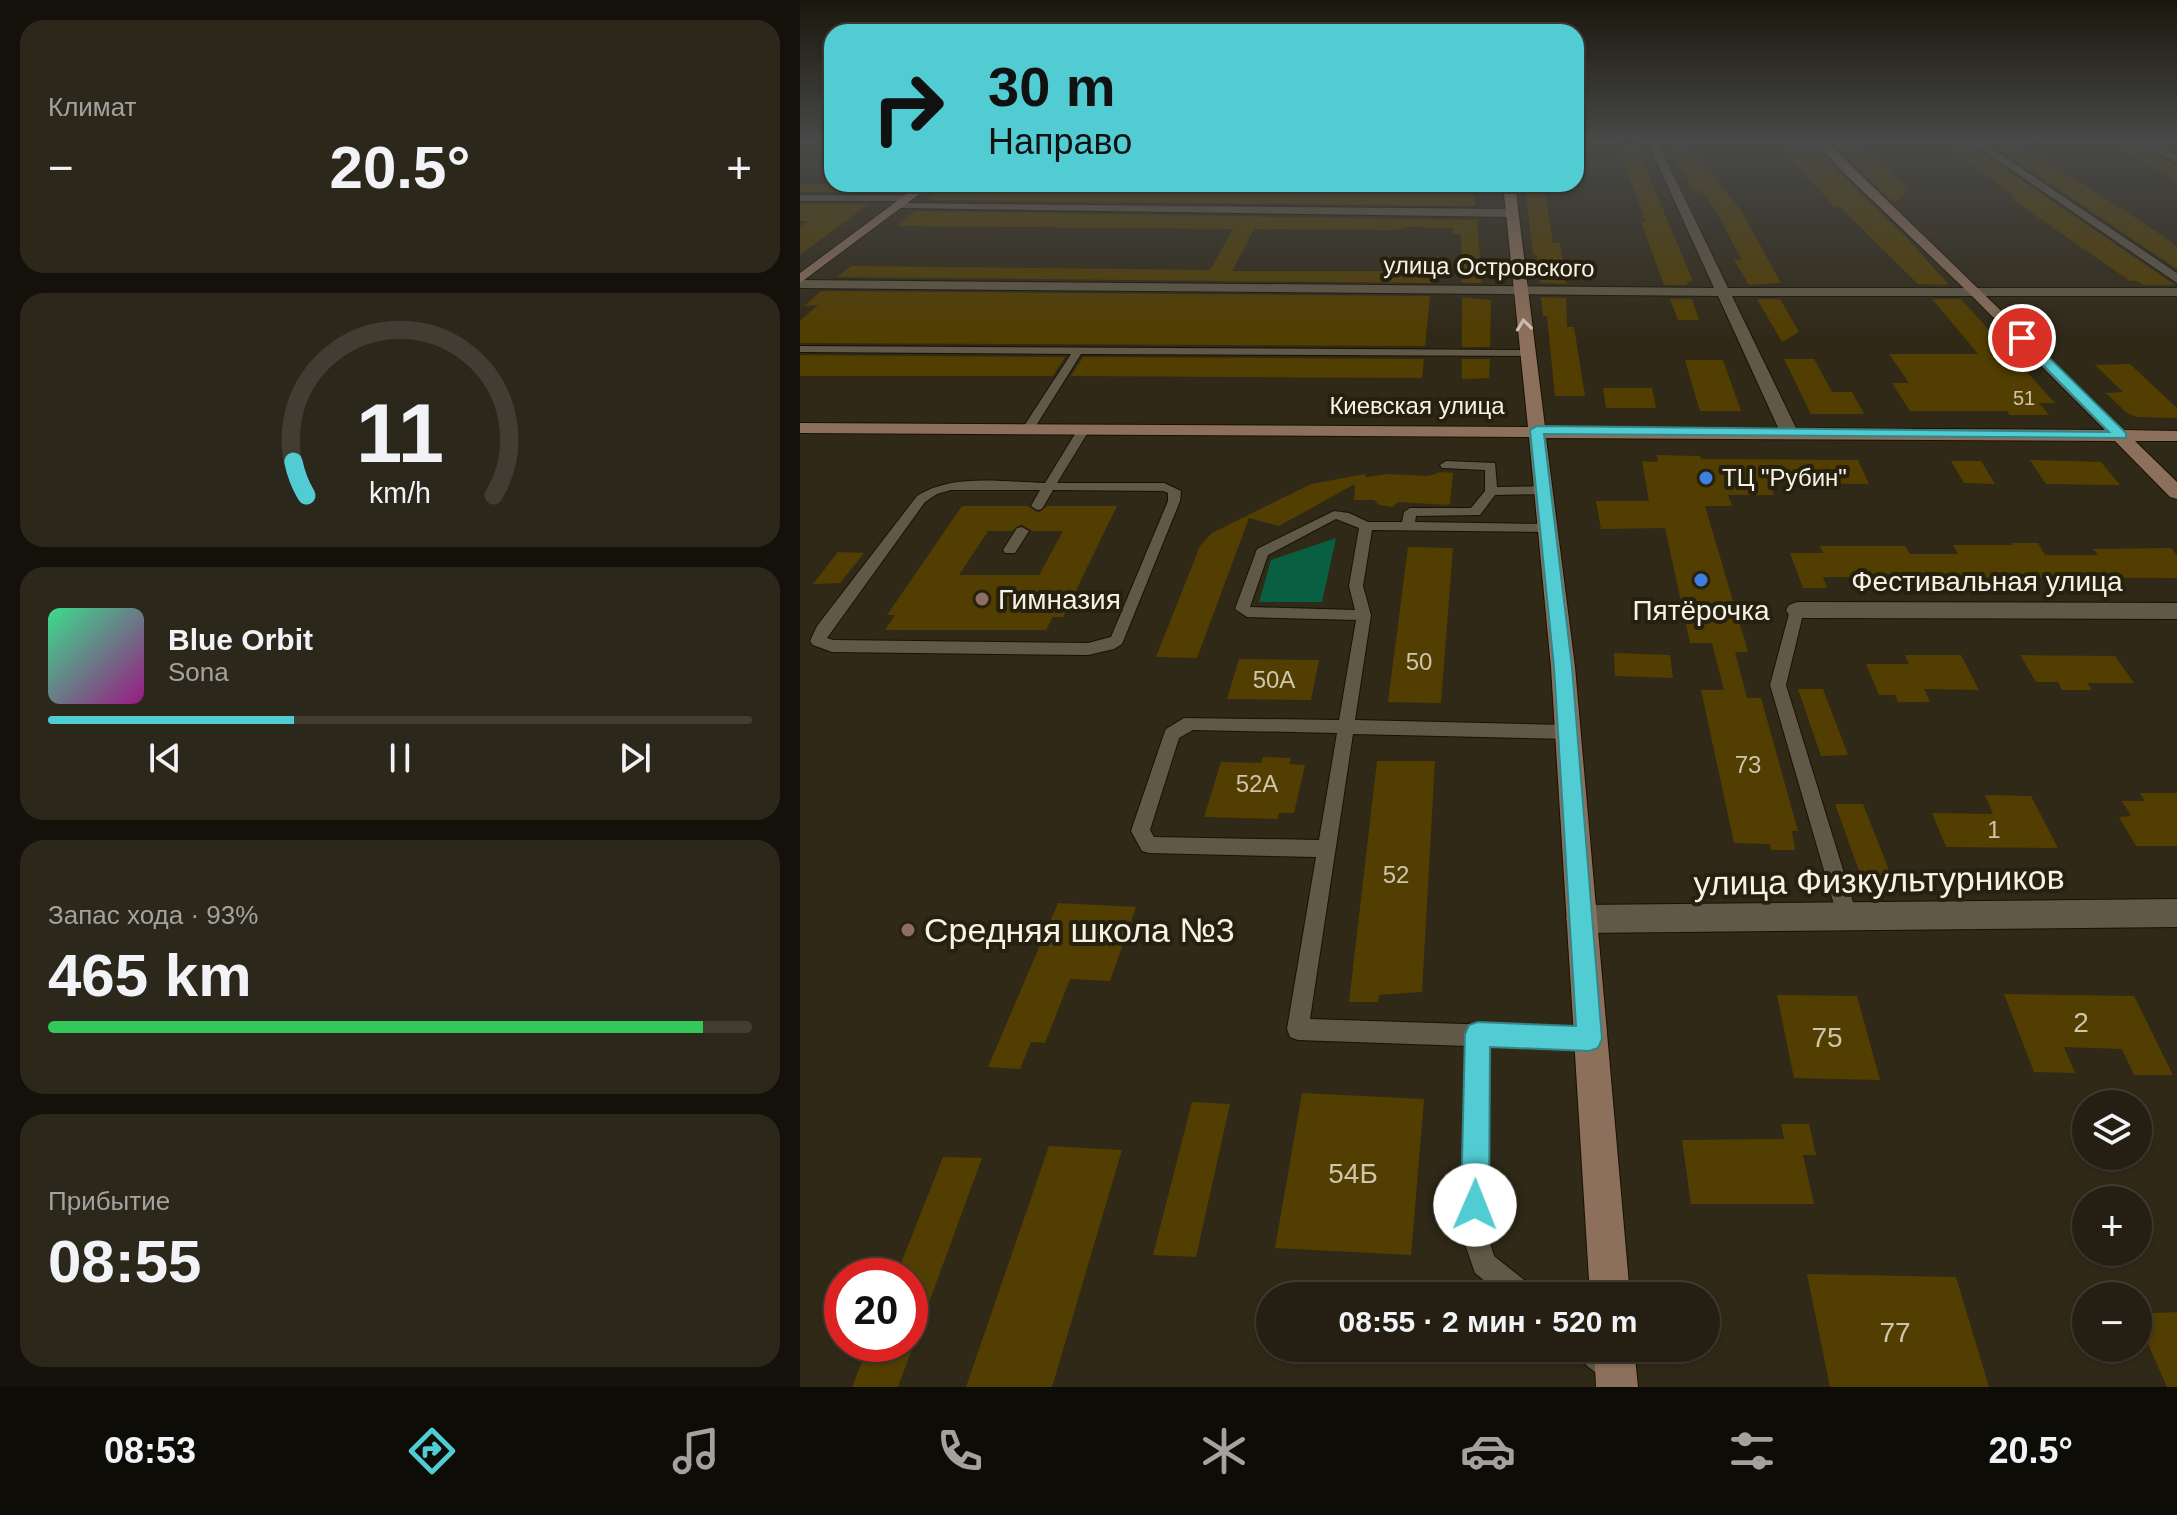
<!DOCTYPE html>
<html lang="ru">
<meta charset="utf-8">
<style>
:root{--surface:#241f12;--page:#2c271b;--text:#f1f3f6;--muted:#a3a29f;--line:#413d32;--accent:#51ccd2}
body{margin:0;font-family:Helvetica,sans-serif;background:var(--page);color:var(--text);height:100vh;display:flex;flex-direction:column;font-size:30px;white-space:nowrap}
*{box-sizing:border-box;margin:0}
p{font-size:26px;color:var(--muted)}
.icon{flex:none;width:44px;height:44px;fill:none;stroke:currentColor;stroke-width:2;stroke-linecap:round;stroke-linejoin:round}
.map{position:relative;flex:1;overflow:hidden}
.drawer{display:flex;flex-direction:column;gap:20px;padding:20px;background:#14110a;width:800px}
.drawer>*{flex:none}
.top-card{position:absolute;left:24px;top:24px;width:760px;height:168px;border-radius:24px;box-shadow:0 2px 6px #0004,0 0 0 2px var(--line);background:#51ccd2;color:#111;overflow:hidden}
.tools{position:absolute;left:1272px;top:1090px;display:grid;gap:16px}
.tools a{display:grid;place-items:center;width:80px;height:80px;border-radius:50%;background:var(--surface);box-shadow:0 2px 6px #0004,0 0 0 2px var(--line);font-size:40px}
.speed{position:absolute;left:24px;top:1258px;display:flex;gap:16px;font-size:40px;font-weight:700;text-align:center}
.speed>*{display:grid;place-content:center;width:104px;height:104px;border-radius:50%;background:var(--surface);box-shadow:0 2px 6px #0004,0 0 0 2px var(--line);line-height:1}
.speed .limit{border:12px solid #d22;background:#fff;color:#111}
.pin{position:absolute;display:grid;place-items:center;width:68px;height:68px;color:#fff;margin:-34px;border:4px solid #fff;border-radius:50%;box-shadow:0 2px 8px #0007}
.me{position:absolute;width:88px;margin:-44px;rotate:1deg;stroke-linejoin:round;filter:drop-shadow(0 0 6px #0008)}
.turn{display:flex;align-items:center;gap:28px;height:168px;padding:0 32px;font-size:36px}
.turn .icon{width:104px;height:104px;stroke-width:2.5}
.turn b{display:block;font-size:56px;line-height:68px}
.big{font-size:60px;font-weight:700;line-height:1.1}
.drawer .widget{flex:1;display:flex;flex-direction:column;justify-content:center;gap:12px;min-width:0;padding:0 28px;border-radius:24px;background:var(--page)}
.drawer .dial{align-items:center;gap:0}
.dial svg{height:208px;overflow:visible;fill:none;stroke:var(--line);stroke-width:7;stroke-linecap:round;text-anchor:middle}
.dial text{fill:var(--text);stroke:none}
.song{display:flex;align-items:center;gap:24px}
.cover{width:96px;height:96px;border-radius:12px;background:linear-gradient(135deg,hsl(150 70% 55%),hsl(310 70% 35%))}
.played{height:8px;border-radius:4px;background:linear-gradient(90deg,var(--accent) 35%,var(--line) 35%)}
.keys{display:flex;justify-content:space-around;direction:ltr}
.heat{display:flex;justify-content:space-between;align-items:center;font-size:44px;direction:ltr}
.charge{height:12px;border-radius:6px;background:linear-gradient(90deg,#34c759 93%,var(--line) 0)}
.trip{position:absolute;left:456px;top:1282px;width:464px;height:80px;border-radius:40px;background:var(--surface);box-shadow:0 2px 6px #0004,0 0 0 2px var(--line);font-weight:700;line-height:80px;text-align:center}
.dock{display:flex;height:128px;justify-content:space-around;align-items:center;background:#0e0c07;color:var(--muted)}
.dock .icon{width:56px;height:56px}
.dock .selected{color:var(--accent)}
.dock b{font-size:36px;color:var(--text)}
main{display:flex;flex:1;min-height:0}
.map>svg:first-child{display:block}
</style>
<main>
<section class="drawer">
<div class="widget"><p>Климат</p>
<div class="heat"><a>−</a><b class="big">20.5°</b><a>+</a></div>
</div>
<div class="widget dial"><svg viewBox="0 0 100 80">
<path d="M14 69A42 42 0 1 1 86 69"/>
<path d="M14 69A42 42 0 0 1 9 56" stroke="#51ccd2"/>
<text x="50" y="56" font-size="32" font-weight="700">11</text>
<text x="50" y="72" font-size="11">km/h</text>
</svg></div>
<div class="widget">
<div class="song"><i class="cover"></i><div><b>Blue Orbit</b><p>Sona</p></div></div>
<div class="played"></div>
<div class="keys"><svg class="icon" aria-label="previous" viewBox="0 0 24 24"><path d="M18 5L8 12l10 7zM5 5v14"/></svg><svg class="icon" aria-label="pause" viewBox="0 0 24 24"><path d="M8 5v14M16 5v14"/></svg><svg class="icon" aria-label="next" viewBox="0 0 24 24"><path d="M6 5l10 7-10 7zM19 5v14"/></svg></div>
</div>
<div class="widget"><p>Запас хода · 93%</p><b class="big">465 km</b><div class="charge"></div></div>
<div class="widget"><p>Прибытие</p><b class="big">08:55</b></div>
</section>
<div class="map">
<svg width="1377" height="1387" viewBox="0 0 1377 1387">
<rect width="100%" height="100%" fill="#302918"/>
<path fill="#085f42" d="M536,538L522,602H459L471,560Z"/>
<g fill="#523e00" fill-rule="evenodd">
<path d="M817,143H835L893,281H887L888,285H864L841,222H846Z"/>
<path d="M1339,144L1377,166V183L1316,145Z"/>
<path d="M1146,145H1170L1375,285H1343L1337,281H1330L1209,197H1215Z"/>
<path d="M1193,145H1222L1342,222L1377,246V269Z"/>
<path d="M1016,146L1038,171L1106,237L1149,285L1118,284L1040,207H1035L979,147Z"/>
<path d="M1035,146H1064L1109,189L1094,203Z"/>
<path d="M892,148L942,212L981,283L949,285L934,260H942L915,210L901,191H894L869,149Z"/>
<path d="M0,184L96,185L86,192H0Z"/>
<path d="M725,184H744L753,243H760L766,284L740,283L737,255H733Z"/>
<path d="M142,188L376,191L532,189L674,193L675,206L128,200Z"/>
<path d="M0,204H69L0,255V227L9,221H0Z"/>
<path d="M115,211L677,220L682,283H662L661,234H653V228L604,227L597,230L454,229L432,271H633L632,283L37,277L51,266L410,270L433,229L97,226Z"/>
<path d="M21,291L630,296L625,346L0,343V321L18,305L4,306Z"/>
<path d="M662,297L691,300L690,347H662Z"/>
<path d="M741,297L766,298L767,327H774L785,396H755L747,316H743Z"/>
<path d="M870,299H892L899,320H878Z"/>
<path d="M957,299H980L999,332L982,342Z"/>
<path d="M1132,299H1161L1255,403H1239L1249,415H1210L1207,411H1110L1092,383H1109L1089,354H1178Z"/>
<path d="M0,355L265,357L253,376H0Z"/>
<path d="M283,357L624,359L622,378L271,376Z"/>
<path d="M662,359H690L689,378L662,379Z"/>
<path d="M984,359H1014L1032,392H1052L1064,414H1011Z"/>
<path d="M885,360H923L941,411H900Z"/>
<path d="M1330,364L1377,408V418L1336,417L1327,413L1306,393L1323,392L1295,365Z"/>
<path d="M803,388H852L856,408H806Z"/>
<path d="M857,455L900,456L901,459L1058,460L1069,484L969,483L974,495H928L932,506H905L948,652H935L947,698H961L998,831H992L995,850H971L970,844L934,843L901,690H924L912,643H890L865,528L801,529L796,501H849L842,461L858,462Z"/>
<path d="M1230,460L1301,462L1320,485L1246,484Z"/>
<path d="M1151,461H1181L1195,484L1164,483Z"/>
<path d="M641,472L653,473L650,504L648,505L598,502L592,507L579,505L574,500H554L555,484L479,526L449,518L397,658L356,657L400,546L412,533L511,484L565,474L566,477L588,474L628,476Z"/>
<path d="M162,506H228L238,513L247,506H317L263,617H253L246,630H85L95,615H87ZM221,524L232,531H263L239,575H159L188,531H212Z"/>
<path d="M1211,543H1238L1245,555H1298L1293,549L1371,548L1377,555V578L1023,577L1027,588H1003L990,553H1023L1020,546H1105L1110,554H1158L1153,545H1213Z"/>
<path d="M608,547L653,548L641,703L588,702Z"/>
<path d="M38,552L64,553L40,583L13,584Z"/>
<path d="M814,653L870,655L873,678L815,676Z"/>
<path d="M1105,655H1161L1179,690L1124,689L1130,702H1098L1095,695H1079L1066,664H1109Z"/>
<path d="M1220,655L1315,656L1334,683H1287L1292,690H1262L1258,682H1236Z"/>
<path d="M439,659L519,660L511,700L427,699Z"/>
<path d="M998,689H1023L1048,755L1021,756Z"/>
<path d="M463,757L491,758L489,764L505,765L494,813H479L477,819L404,817L421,762L461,763Z"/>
<path d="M577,761H635L622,992L579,995L578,1002H549Z"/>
<path d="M1340,793H1377V846H1336L1319,817L1331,816L1322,801H1345Z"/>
<path d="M1185,795L1231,796L1258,848L1146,847L1132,813L1193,814Z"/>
<path d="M1035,804H1063L1092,878L1062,879Z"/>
<path d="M258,903L336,907L310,981L270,979L245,1043L231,1042L220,1069L188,1067Z"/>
<path d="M1204,994L1334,996L1373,1075H1334L1322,1049L1264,1047L1275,1073L1234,1072Z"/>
<path d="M977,995L1057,996L1080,1080L994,1078Z"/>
<path d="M502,1093L624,1099L611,1255L475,1248Z"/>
<path d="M392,1102L430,1104L396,1257L353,1255Z"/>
<path d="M981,1124H1009L1016,1155H1003L1014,1204H891L882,1140L984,1139Z"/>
<path d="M249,1146L322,1150L252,1387H166Z"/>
<path d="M143,1157L182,1158L98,1387H52L69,1344H110V1276H96Z"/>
<path d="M1007,1274L1156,1277L1189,1387H1030Z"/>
<path d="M1377,1312V1387H1367L1338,1321V1314Z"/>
</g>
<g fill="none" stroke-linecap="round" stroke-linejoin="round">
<g stroke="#181203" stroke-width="2">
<g id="lane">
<path d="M0,346L728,350L733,353L728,356L281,354L234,429L228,432L222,429L271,354L0,352Z"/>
<path d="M284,426L290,429L257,483H364L381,491L380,501L322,644L314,649L288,655L32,652L13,645L10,641L17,626L117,496C152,473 204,482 245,483L278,429ZM151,490H240L231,506L237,510L242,509L253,490L363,491L368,493V501L311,637L288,643L33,640L27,638L125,502L137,494Z"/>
<path d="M646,461L695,463L697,487L744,486L750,490L744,494L695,495L680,515L616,516L615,522L749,524L756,528L749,532L572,530L563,586L571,615L555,720L768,725L774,727L776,732L774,737L768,739L553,734L510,1019L789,1028L797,1031L800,1039L797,1047L789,1050L689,1046L687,1233L694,1256L733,1287L737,1296H703L675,1273L661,1233L667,1046L498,1040L490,1037L487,1029L516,857L349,853L342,851L331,831L364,734L366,729L384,718L539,720L556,620L447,617L435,609L457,549L534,511L549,513L568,522H602L604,512L610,508H671L685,491V470L642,468L640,465ZM536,519L559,528L549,586L555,610L450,607L468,555ZM393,730L537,733L519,840L354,837L350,830L379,738Z"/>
<path d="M222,527L229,531L215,553H205L203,550L217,528Z"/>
<path d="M997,605L1004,610L986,685L1057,915L1054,922L1047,924L1040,922L1037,915L970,685L990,610Z"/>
<path d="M773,1348C795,1348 815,1344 825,1367L821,1377L811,1381C796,1374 780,1363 773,1348Z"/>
</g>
</g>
<g stroke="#181203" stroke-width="2">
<g id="street">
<path d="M848,143H858L928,288H1377V296H932L998,432L989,437L980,432L918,296L0,288V280L914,288Z"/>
<path d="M1172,143H1184L1377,273V283Z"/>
<path d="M1341,143H1353L1377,156V163Z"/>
<path d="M0,195H108L114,198L108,201H0Z"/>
<path d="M96,203L711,209L717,213L711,217L100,208L96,207Z"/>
<path d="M997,602L1377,603V619L997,618L989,615L986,610L989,605Z"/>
<path d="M1377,899V927L781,933L770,929L766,919L770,909L781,905Z"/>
</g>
</g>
<g stroke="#181203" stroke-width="2">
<g id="secondary">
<path d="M1018,143H1028L1324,430L1377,431V441H1335L1377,482V499L1370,497L1315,441L746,438L775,667L830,1296H790L751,667L729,437L0,433V423L728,427L703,184H715L745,427L1305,430L1173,297L1040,169Z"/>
<path d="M120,184H133L0,283V273Z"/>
<path d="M794,1348H834L838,1387H796Z"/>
</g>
</g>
<use href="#lane" fill="#615947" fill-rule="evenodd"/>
<use href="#street" fill="#615947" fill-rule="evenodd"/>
<use href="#secondary" fill="#8d705c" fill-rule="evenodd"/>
</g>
<defs><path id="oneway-chevron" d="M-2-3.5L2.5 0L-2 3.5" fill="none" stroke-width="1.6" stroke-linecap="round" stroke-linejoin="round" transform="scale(2)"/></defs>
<use stroke="#d1c4b6" href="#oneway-chevron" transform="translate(724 325) rotate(-97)"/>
<linearGradient id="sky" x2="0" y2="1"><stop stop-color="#1a170d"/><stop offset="0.42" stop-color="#484948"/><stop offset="1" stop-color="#484948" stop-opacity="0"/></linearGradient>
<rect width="1377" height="337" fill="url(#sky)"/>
<path fill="#51ccd2" stroke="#358588" stroke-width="2" d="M1218,335H1226L1326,433V438L744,434L772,667L802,1039L798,1048L789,1051L690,1047L689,1205L685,1215L675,1219L665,1215L661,1205L665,1034L669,1025L678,1022L776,1026L754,667L730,430L737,426L1309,432L1218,340Z"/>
<g fill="#3f7fe0" stroke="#26200f" stroke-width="3">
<circle cx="906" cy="478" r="8"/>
<circle cx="901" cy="580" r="8"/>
</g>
<g fill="#8d6e63" stroke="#26200f" stroke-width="3">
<circle cx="182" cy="599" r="8"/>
<circle cx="108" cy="930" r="8"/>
</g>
<g text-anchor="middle" stroke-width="8" stroke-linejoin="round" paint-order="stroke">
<g font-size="20" fill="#cdc5ad">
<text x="1224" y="405">51</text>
</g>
<g font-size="24" fill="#f6f2e7" stroke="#26200f">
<text transform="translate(689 267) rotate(1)" y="8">улица Островского</text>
<text x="617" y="414">Киевская улица</text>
</g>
<g font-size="24" fill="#f6f2e7" stroke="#26200f" text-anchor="start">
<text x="922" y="486">ТЦ "Рубин"</text>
</g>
<g font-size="24" fill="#cdc5ad">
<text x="619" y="670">50</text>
<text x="474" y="688">50А</text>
<text x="948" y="773">73</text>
<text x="457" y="792">52А</text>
<text x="1194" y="838">1</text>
<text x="596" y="883">52</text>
</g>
<g font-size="28" fill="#f6f2e7" stroke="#26200f">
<text x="1187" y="591">Фестивальная улица</text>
</g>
<g font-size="28" fill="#f6f2e7" stroke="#26200f" text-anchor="start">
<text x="198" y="609">Гимназия</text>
<text x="901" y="620" text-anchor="middle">Пятёрочка</text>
</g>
<g font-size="28" fill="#cdc5ad">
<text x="1281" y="1032">2</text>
<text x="1027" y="1047">75</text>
<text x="553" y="1183">54Б</text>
<text x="1095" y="1342">77</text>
</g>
<g font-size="34" fill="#f6f2e7" stroke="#26200f">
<text transform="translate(1079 880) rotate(-1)" y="12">улица Физкультурников</text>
</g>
<g font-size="34" fill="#f6f2e7" stroke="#26200f" text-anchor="start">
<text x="124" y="942">Средняя школа №3</text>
</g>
</g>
</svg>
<div class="tools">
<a><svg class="icon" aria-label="layers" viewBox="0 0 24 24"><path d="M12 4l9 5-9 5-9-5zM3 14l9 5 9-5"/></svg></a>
<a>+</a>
<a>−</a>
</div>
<div class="speed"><div class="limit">20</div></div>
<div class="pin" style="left:1222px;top:338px;background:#d93025"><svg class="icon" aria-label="arrive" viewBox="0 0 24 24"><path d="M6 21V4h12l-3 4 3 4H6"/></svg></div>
<svg class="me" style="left:675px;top:1205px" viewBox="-20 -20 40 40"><circle r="19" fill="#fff"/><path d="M0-13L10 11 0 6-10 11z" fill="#51ccd2"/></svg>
<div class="trip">08:55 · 2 мин · 520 m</div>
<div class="top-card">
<div class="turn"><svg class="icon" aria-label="right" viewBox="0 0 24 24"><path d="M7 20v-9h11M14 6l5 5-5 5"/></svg><div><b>30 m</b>Направо</div></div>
</div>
</div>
</main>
<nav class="dock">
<b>08:53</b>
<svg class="icon selected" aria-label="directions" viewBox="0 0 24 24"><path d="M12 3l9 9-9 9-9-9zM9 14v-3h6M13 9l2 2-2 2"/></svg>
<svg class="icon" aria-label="music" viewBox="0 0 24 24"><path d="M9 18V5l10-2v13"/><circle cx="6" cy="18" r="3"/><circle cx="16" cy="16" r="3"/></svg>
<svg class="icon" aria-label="phone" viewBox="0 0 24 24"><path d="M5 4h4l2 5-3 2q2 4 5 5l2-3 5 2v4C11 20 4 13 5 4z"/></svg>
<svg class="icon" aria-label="climate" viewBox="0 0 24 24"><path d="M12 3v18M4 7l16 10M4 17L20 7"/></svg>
<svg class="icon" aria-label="car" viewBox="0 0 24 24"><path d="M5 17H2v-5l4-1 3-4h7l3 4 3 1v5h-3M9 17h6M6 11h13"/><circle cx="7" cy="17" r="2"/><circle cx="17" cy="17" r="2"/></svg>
<svg class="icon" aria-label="filters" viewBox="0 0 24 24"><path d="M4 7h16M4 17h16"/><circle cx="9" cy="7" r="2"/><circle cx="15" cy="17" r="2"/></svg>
<b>20.5°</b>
</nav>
